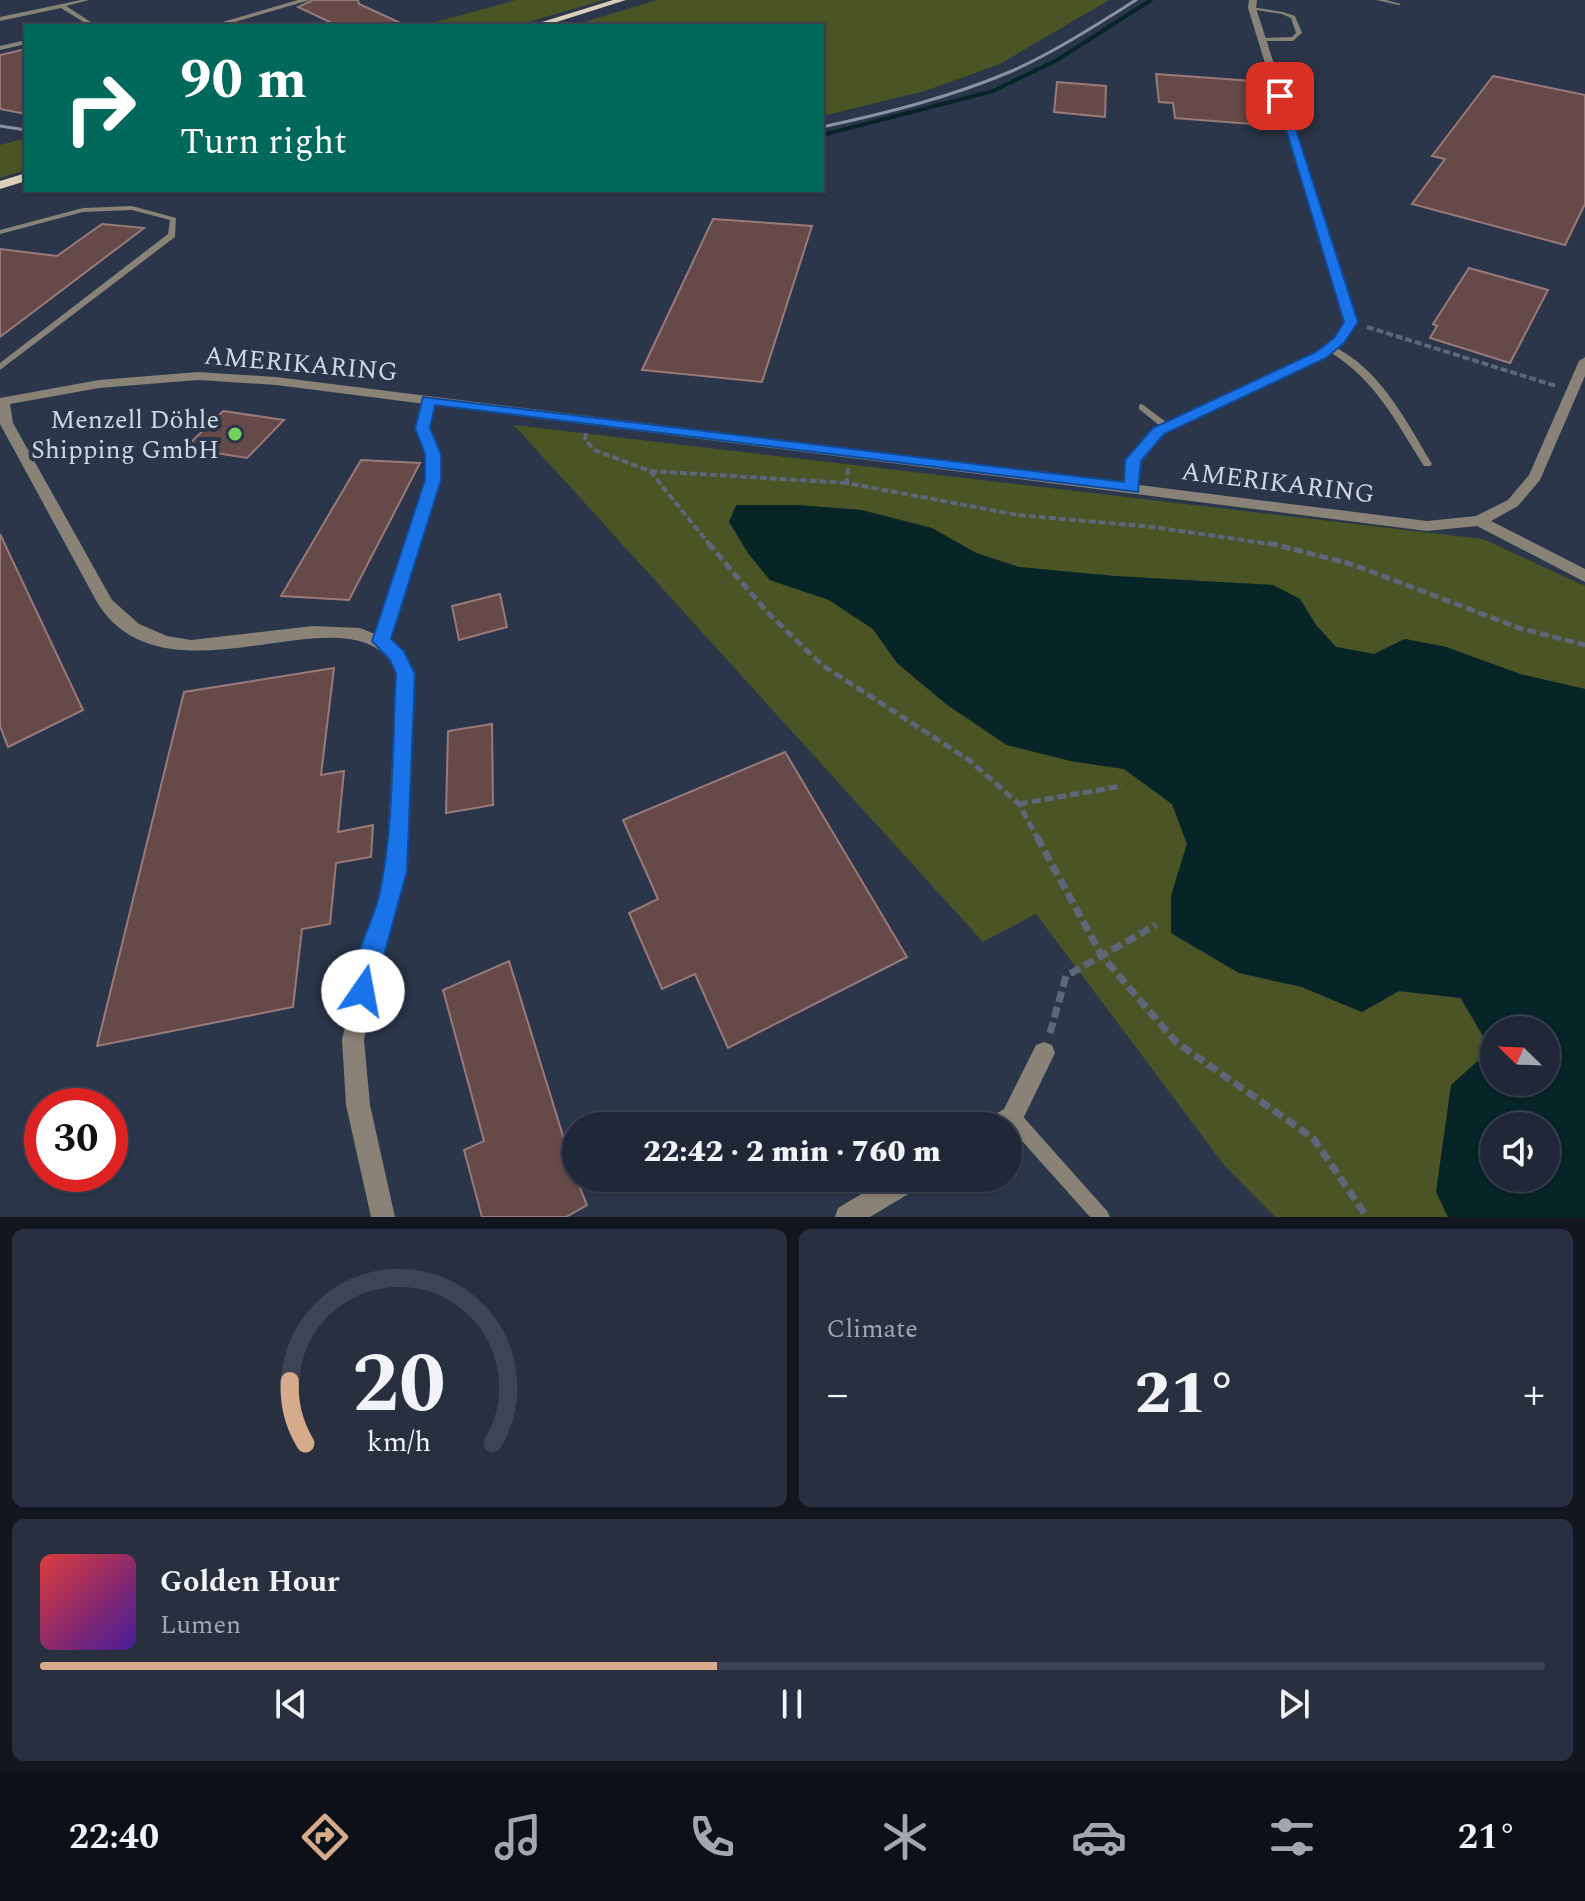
<!DOCTYPE html>
<meta charset="utf-8">
<style>
:root{--surface:#202838;--page:#283040;--text:#f1f3f6;--muted:#a2a6ae;--line:#3d4453;--accent:#d6ab8b}
body{margin:0;font-family:Spectral,serif;background:var(--page);color:var(--text);height:100vh;display:flex;flex-direction:column;font-size:30px;white-space:nowrap}
*{box-sizing:border-box;margin:0}
p{font-size:26px;color:var(--muted)}
.icon{flex:none;width:44px;height:44px;fill:none;stroke:currentColor;stroke-width:2;stroke-linecap:round;stroke-linejoin:round}
.map{position:relative;height:1217px;overflow:hidden}
.panel{display:flex;flex-direction:column;gap:12px;padding:12px;background:#12161f;flex:1}
.panel>*{flex:none}
.hud{position:absolute;left:24px;top:24px;width:800px;height:168px;border-radius:0px;box-shadow:0 2px 6px #0004,0 0 0 2px var(--line);background:#00695c;color:#fff;overflow:hidden}
.needle{width:52px;rotate:293deg}
.tools{position:absolute;left:1480px;top:1016px;display:grid;gap:16px}
.tools a{display:grid;place-items:center;width:80px;height:80px;border-radius:50%;background:var(--surface);box-shadow:0 2px 6px #0004,0 0 0 2px var(--line);font-size:40px}
.speed{position:absolute;left:24px;top:1088px;display:flex;gap:16px;font-size:40px;font-weight:700;text-align:center}
.speed>*{display:grid;place-content:center;width:104px;height:104px;border-radius:50%;background:var(--surface);box-shadow:0 2px 6px #0004,0 0 0 2px var(--line);line-height:1}
.speed .limit{border:12px solid #d22;background:#fff;color:#111}
.pin{position:absolute;display:grid;place-items:center;width:68px;height:68px;color:#fff;margin:-34px;border-radius:16px;box-shadow:0 4px 12px #0006}
.me{position:absolute;width:88px;margin:-44px;rotate:12deg;stroke-linejoin:round;filter:drop-shadow(0 0 6px #0008)}
.turn{display:flex;align-items:center;gap:28px;height:168px;padding:0 24px;font-size:36px}
.turn .icon{width:104px;height:104px;stroke-width:2.5}
.turn b{display:block;font-size:56px;line-height:68px}
.big{font-size:60px;font-weight:800;line-height:1.1}
.panel .widget{flex:1;display:flex;flex-direction:column;justify-content:center;gap:12px;min-width:0;padding:0 28px;border-radius:12px;background:var(--page)}
.panel .dial{align-items:center;gap:0}
.dial svg{height:208px;overflow:visible;fill:none;stroke:var(--line);stroke-width:7;stroke-linecap:round;text-anchor:middle}
.dial text{fill:var(--text);stroke:none}
.song{display:flex;align-items:center;gap:24px}
.cover{width:96px;height:96px;border-radius:12px;background:linear-gradient(135deg,hsl(0 70% 55%),hsl(260 70% 35%))}
.played{height:8px;border-radius:4px;background:linear-gradient(90deg,var(--accent) 45%,var(--line) 45%)}
.keys{display:flex;justify-content:space-around;direction:ltr}
.heat{display:flex;justify-content:space-between;align-items:center;font-size:44px;direction:ltr}
.panel .tiles{flex:1;display:grid;gap:12px;grid-template-columns:1fr 1fr}
.widget:last-child{grid-column:span 2}
.trip{position:absolute;left:562px;top:1112px;width:460px;height:80px;border-radius:40px;background:var(--surface);box-shadow:0 2px 6px #0004,0 0 0 2px var(--line);font-weight:800;line-height:80px;text-align:center}
.tabs{display:flex;height:128px;justify-content:space-around;align-items:center;background:#0d1016;color:var(--muted)}
.tabs .icon{width:56px;height:56px}
.tabs .active{color:var(--accent)}
.tabs b{font-size:36px;color:var(--text)}
.map>svg:first-child{display:block}
</style>
<div class="map">
<svg width="1585" height="1217" viewBox="0 0 1585 1217">
<rect width="100%" height="100%" fill="#2b364a"/>
<g fill="#4a5425">
<path d="M516,0H604L514,26H421Z"/>
<path d="M657,0H1109L1000,64L925,91L822,116V26H571Z"/>
<path d="M22,139L26,140V170L0,178V145Z"/>
<path d="M514,425L1483,539L1585,586V689L1520,674L1446,647L1405,639L1374,654L1336,647L1316,625L1300,599L1273,585L1114,576L1019,567L976,553L932,528L861,510L797,505L729,521L748,553L770,580L829,600L873,629L897,663L946,704L1007,745L1071,761L1124,769L1172,804L1187,844L1171,896V933L1239,973L1302,987L1361,1012L1399,991L1460,998L1491,1050L1437,1191L1448,1217H1275L1224,1165L1036,914L983,942Z"/>
</g>
<path fill="#072526" fill-rule="evenodd" d="M736,505H797L861,510L932,528L976,553L1019,567L1114,576L1273,585L1300,599L1316,625L1336,647L1374,654L1405,639L1446,647L1520,674L1585,689V1217H1448L1436,1192L1451,1085L1491,1049L1461,998L1399,991L1362,1012L1302,987L1239,973L1171,933V896L1187,844L1172,804L1124,769L1071,761L1007,745L946,704L897,663L873,629L829,600L770,580L748,553L729,522ZM1494,1030H1546V1082H1494ZM1494,1126H1546V1178H1494Z"/>
<g fill="none" stroke-linecap="round" stroke-linejoin="round">
<path stroke="#072526" stroke-width="4" d="M822,135L993,91L1057,60L1151,0"/>
</g>
<g fill="#664a49" stroke="#9a7a79" stroke-width="2">
<path d="M313,0H358L359,4L407,26H338L298,7Z"/>
<path d="M26,49V114L0,109V55Z"/>
<path d="M1156,74L1253,81L1264,125L1175,118L1173,103L1159,102Z"/>
<path d="M1493,76L1585,95V204L1565,245L1412,204L1445,159L1432,156Z"/>
<path d="M1057,82L1106,86L1105,117L1054,112Z"/>
<path d="M713,219L812,226L762,382L642,370Z"/>
<path d="M102,224L144,228L0,337V249L57,256Z"/>
<path d="M1469,268L1548,290L1510,363L1430,338L1437,326L1433,324Z"/>
<path d="M223,411L284,420L247,458L185,448Z"/>
<path d="M361,460L420,463L349,600L281,596Z"/>
<path d="M0,534L83,710L8,747L0,726Z"/>
<path d="M500,594L507,627L459,640L452,606Z"/>
<path d="M334,668L321,775L344,771L338,832L373,825L371,857L336,863L330,924L302,929L293,1007L97,1046L184,692Z"/>
<path d="M492,724L493,805L446,813L448,731Z"/>
<path d="M785,752L907,957L728,1048L695,974L662,989L629,913L658,899L623,820Z"/>
<path d="M509,961L576,1178L587,1205L566,1217H482L464,1150L484,1141L443,990Z"/>
</g>
<g fill="none" stroke-linecap="round" stroke-linejoin="round">
<g stroke="#5d6779" stroke-width="4" stroke-dasharray="7 3" stroke-linecap="butt">
<path d="M1367,327L1556,386"/>
<path d="M586,433L585,439L594,450L650,471L710,545"/>
<path d="M848,468L847,483L1018,515L1153,527L1277,545"/>
<path d="M650,471L847,483"/>
</g>
<g stroke="#5d6779" stroke-width="5" stroke-dasharray="9 4" stroke-linecap="butt">
<path d="M708,543L769,614L822,665L969,760L1019,804L1038,839"/>
<path d="M1269,543L1354,565L1519,628L1585,645"/>
<path d="M1019,804L1122,786"/>
</g>
<g stroke="#5d6779" stroke-width="7" stroke-dasharray="11 5" stroke-linecap="butt">
<path d="M1037,837L1102,956L1176,1042L1313,1138L1367,1217"/>
<path d="M1050,1033L1066,976L1156,925"/>
</g>
<g fill="#888277" fill-rule="evenodd">
<path d="M81,0H89L66,6L97,26H90L61,8L0,21V17Z"/>
<path d="M1376,0H1386L1401,4L1399,5Z"/>
<path d="M1252,7L1283,12L1295,16L1302,33L1293,41H1261L1263,38L1292,37L1296,33L1291,18L1282,14L1250,9Z"/>
<path d="M26,40V44L0,50V46Z"/>
<path d="M132,206L176,218L175,237L0,370V363L168,234L170,220L132,210L83,212L0,234V230L83,208Z"/>
<path d="M1330,345C1379,366 1406,421 1432,464L1430,466H1424C1394,419 1376,380 1327,350L1326,348Z"/>
<path d="M428,397L432,400L428,428L438,454V480L387,641L385,644H377L375,641L428,480V454L418,428L424,400Z"/>
<path d="M1142,404L1170,425V429H1164L1139,409V405Z"/>
<path d="M1012,1109L1018,1111L1107,1211L1110,1217H1090L1006,1123L1004,1117L1006,1111Z"/>
</g>
<g fill="#888277" fill-rule="evenodd">
<path d="M298,0H310L221,26H209Z"/>
<path d="M1249,0H1257L1256,8L1357,322L1343,343L1325,358L1163,434L1140,461L1139,485L1427,521L1476,516L1508,500L1529,475L1579,361L1585,357V376L1540,480L1518,506L1491,521L1585,569V582L1477,526L1427,531L276,385L198,380L99,388L10,404L13,423L112,600L139,624L167,636L191,640L313,626L360,628L395,642L413,674L406,871L398,904L384,942L364,1040L370,1105L395,1217H371L346,1105L342,1040L364,942L378,904L386,871L397,674C358,578 170,716 98,604L0,424V398L99,380L198,372L276,377L1125,483L1126,460L1153,428L1317,352L1335,338L1345,322L1248,8Z"/>
<path d="M1044,1042L1052,1045L1055,1053L1020,1125L1008,1133V1126H985L989,1118L1004,1109L1036,1045Z"/>
<path d="M888,1178H923L920,1187L870,1217H835L838,1208Z"/>
</g>
<g fill="#d9ceb8" fill-rule="evenodd">
<path d="M613,0H626L544,26H529Z"/>
<path d="M26,173V181L0,189V181Z"/>
</g>
<g stroke="#8992a2" stroke-width="3">
<path d="M0,126L26,130"/>
<path d="M822,127C887,113 951,97 1012,71C1056,51 1096,25 1136,0"/>
</g>
</g>
<path fill="#1a73e8" stroke="#114b97" stroke-width="2" d="M1280,94L1285,96L1358,322L1344,343L1326,358L1164,434L1141,461L1138,492L435,405L430,428L441,454V480L391,639L404,651L415,674L407,871L372,999L363,1003L355,999C344,974 371,926 378,900C394,834 392,743 396,674L390,660L372,641L425,480V454L415,428L423,397L1124,482L1125,460L1153,428L1316,352L1334,338L1344,322L1276,96Z"/>
<circle fill="#74d25c" stroke="#2b364a" stroke-width="3" cx="235" cy="434" r="8"/>
<g text-anchor="middle" stroke-width="8" stroke-linejoin="round" paint-order="stroke">
<g font-size="26" fill="#cfd7e4" stroke="#2b364a">
<text transform="translate(301 363) rotate(5)" y="9">AMERIKARING</text>
<text transform="translate(1278 482) rotate(7)" y="9">AMERIKARING</text>
</g>
<g font-size="26" fill="#cfd7e4" stroke="#2b364a" text-anchor="end">
<text x="219" y="428">Menzell Döhle<tspan x="219" dy="30">Shipping GmbH</tspan></text>
</g>
</g>
</svg>
<div class="tools">
<a><svg class="needle" viewBox="-14 -14 28 28"><path d="M0-13l5 13h-10z" fill="#e53935"/><path d="M0 13l5-13h-10z" fill="#a2a6ae"/></svg></a>
<a><svg class="icon" aria-label="sound" viewBox="0 0 24 24"><path d="M4 9h4l5-4v14l-5-4H4zM17 9q2 3 0 6"/></svg></a>
</div>
<div class="speed"><div class="limit">30</div></div>
<div class="pin" style="left:1280px;top:96px;background:#d93025"><svg class="icon" aria-label="arrive" viewBox="0 0 24 24"><path d="M6 21V4h12l-3 4 3 4H6"/></svg></div>
<svg class="me" style="left:363px;top:991px" viewBox="-20 -20 40 40"><circle r="19" fill="#fff"/><path d="M0-13L10 11 0 6-10 11z" fill="#1a73e8"/></svg>
<div class="trip">22:42 · 2 min · 760 m</div>
<div class="hud">
<div class="turn"><svg class="icon" aria-label="right" viewBox="0 0 24 24"><path d="M7 20v-9h11M14 6l5 5-5 5"/></svg><div><b>90 m</b>Turn right</div></div>
</div>
</div>
<section class="panel">
<div class="tiles">
<div class="widget dial"><svg viewBox="0 0 100 80">
<path d="M14 69A42 42 0 1 1 86 69"/>
<path d="M14 69A42 42 0 0 1 8 45" stroke="#d6ab8b"/>
<text x="50" y="56" font-size="32" font-weight="700">20</text>
<text x="50" y="72" font-size="11">km/h</text>
</svg></div>
<div class="widget"><p>Climate</p>
<div class="heat"><a>−</a><b class="big">21°</b><a>+</a></div>
</div>
<div class="widget">
<div class="song"><i class="cover"></i><div><b>Golden Hour</b><p>Lumen</p></div></div>
<div class="played"></div>
<div class="keys"><svg class="icon" aria-label="previous" viewBox="0 0 24 24"><path d="M18 5L8 12l10 7zM5 5v14"/></svg><svg class="icon" aria-label="pause" viewBox="0 0 24 24"><path d="M8 5v14M16 5v14"/></svg><svg class="icon" aria-label="next" viewBox="0 0 24 24"><path d="M6 5l10 7-10 7zM19 5v14"/></svg></div>
</div>
</div>
</section>
<nav class="tabs">
<b>22:40</b>
<svg class="icon active" aria-label="directions" viewBox="0 0 24 24"><path d="M12 3l9 9-9 9-9-9zM9 14v-3h6M13 9l2 2-2 2"/></svg>
<svg class="icon" aria-label="music" viewBox="0 0 24 24"><path d="M9 18V5l10-2v13"/><circle cx="6" cy="18" r="3"/><circle cx="16" cy="16" r="3"/></svg>
<svg class="icon" aria-label="phone" viewBox="0 0 24 24"><path d="M5 4h4l2 5-3 2q2 4 5 5l2-3 5 2v4C11 20 4 13 5 4z"/></svg>
<svg class="icon" aria-label="climate" viewBox="0 0 24 24"><path d="M12 3v18M4 7l16 10M4 17L20 7"/></svg>
<svg class="icon" aria-label="car" viewBox="0 0 24 24"><path d="M5 17H2v-5l4-1 3-4h7l3 4 3 1v5h-3M9 17h6M6 11h13"/><circle cx="7" cy="17" r="2"/><circle cx="17" cy="17" r="2"/></svg>
<svg class="icon" aria-label="filters" viewBox="0 0 24 24"><path d="M4 7h16M4 17h16"/><circle cx="9" cy="7" r="2"/><circle cx="15" cy="17" r="2"/></svg>
<b>21°</b>
</nav>
